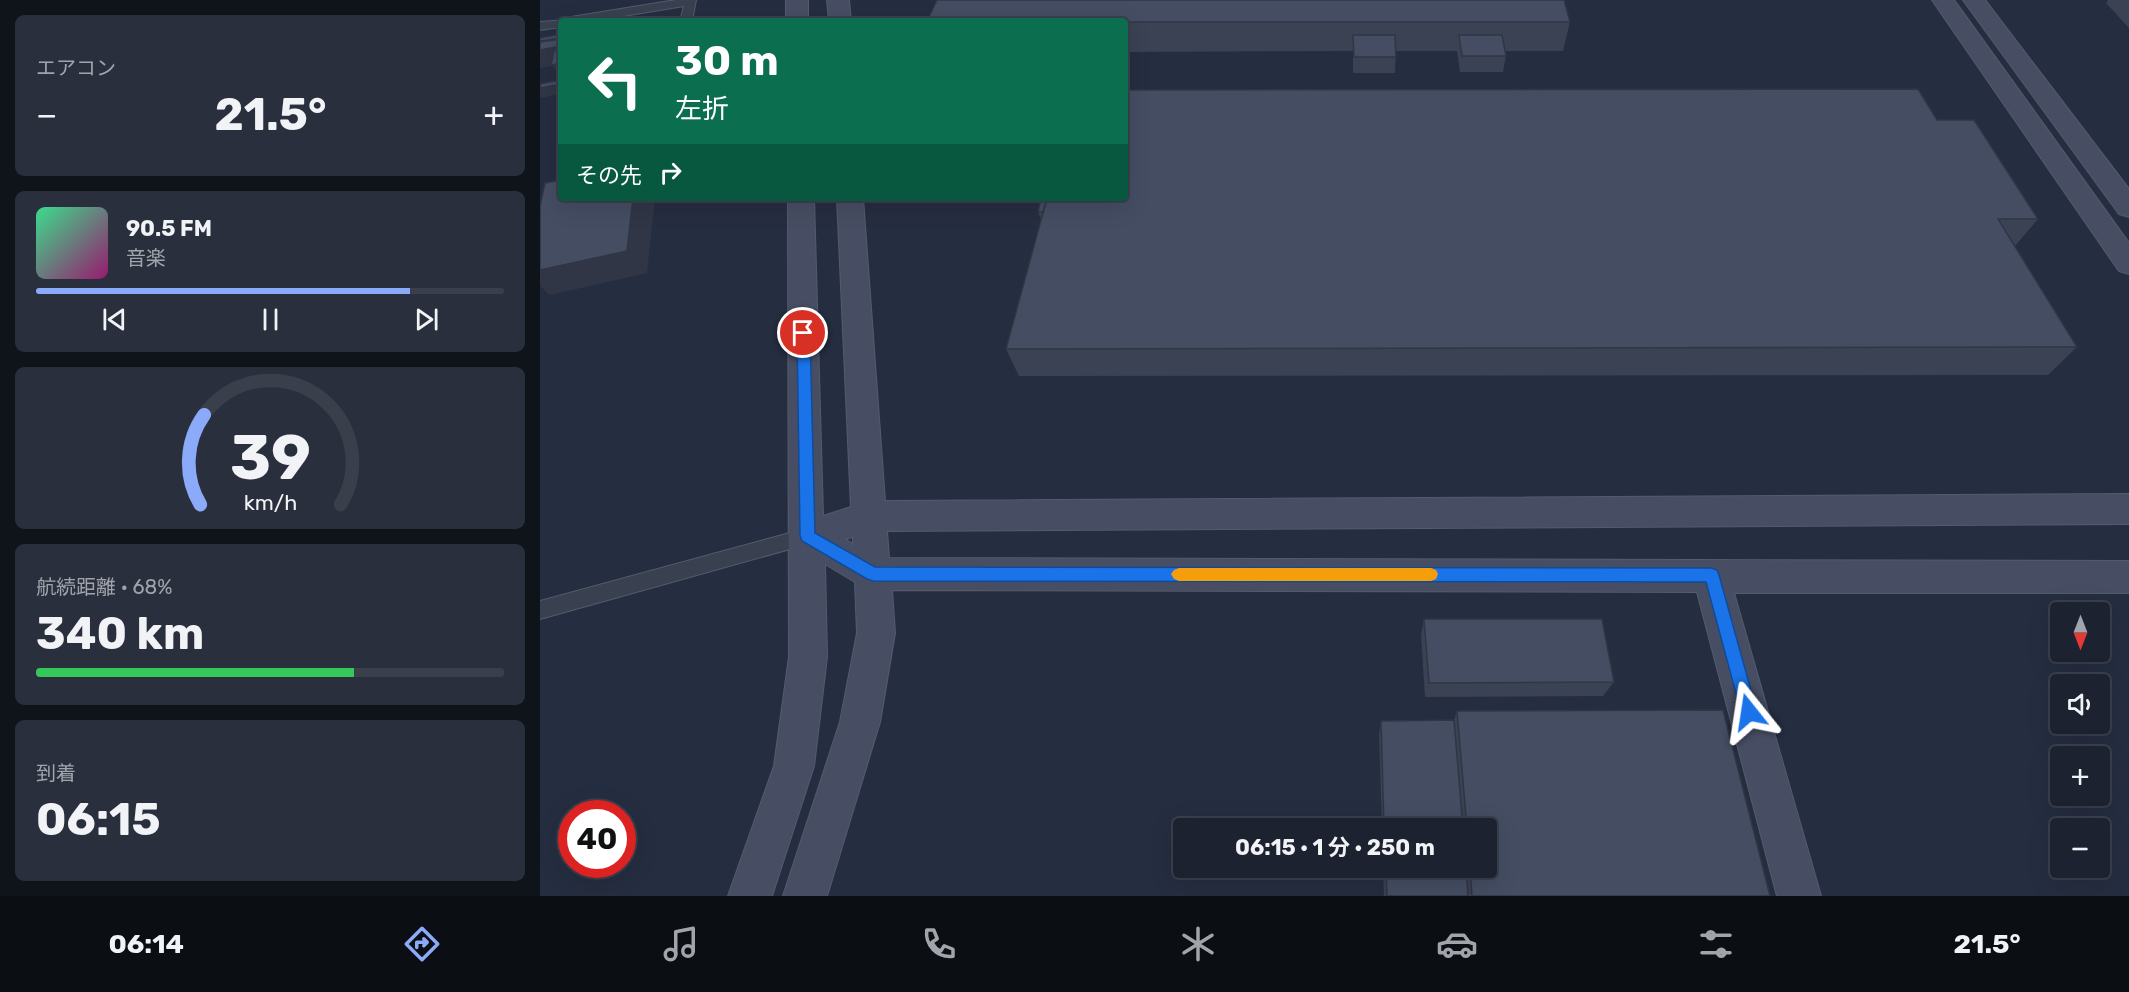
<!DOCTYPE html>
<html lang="ja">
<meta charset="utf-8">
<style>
:root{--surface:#1c2230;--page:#292f3c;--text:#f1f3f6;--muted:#a0a4ab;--line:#3a3f4c;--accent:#8baaf9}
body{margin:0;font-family:Rubik,"Noto Sans JP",sans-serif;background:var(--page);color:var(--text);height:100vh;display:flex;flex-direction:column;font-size:22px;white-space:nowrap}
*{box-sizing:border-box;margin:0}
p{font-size:20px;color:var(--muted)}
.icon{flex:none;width:33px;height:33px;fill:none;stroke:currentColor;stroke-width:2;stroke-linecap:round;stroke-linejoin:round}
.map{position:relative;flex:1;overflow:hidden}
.sheet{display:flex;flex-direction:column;gap:15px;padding:15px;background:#0f131a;width:540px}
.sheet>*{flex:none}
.hud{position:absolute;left:18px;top:18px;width:570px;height:183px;border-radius:6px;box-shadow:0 6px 24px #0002,0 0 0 2px var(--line);background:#0b6e4f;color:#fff;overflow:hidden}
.needle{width:39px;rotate:180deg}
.tools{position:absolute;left:1510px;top:602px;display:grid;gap:12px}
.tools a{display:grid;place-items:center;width:60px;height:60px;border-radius:6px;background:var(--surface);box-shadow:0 6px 24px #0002,0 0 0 2px var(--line);font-size:30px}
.speed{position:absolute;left:18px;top:800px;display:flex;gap:12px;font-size:30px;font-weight:700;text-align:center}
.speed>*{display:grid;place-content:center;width:78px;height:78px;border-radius:50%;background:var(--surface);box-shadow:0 6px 24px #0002,0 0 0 2px var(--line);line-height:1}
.speed .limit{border:9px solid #d22;background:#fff;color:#111}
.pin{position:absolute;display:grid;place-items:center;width:51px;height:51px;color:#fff;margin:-26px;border:3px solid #fff;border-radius:50%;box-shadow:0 2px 6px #0007}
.me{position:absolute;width:66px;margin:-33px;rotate:345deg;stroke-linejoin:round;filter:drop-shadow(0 0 4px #0008)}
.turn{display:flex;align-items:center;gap:21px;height:126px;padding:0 18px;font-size:27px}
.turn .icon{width:78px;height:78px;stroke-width:2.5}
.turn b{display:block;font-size:42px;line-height:51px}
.then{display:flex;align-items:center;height:57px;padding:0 18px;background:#0003;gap:12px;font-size:22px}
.big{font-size:45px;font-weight:700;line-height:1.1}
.sheet .tile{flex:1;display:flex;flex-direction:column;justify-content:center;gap:9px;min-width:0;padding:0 21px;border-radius:9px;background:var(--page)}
.sheet .dial{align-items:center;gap:0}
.dial svg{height:156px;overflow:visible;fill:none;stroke:var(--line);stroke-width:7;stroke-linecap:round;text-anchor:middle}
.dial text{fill:var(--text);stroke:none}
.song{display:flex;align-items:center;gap:18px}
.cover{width:72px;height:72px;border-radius:9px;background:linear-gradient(135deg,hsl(150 70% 55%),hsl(320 70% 35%))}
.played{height:6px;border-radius:3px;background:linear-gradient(90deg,var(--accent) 80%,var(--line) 80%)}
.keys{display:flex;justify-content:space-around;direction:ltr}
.heat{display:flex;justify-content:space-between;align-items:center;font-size:33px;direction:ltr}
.charge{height:9px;border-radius:4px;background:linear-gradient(90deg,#34c759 68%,var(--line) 0)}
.trip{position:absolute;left:633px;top:818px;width:324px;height:60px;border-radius:6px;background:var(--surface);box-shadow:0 6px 24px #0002,0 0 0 2px var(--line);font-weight:700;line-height:60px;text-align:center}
.menu{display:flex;height:96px;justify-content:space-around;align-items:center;background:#0b0e13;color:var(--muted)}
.menu .icon{width:42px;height:42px}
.menu .on{color:var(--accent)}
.menu b{font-size:27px;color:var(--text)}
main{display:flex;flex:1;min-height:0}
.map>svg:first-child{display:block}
</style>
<main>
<section class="sheet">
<div class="tile"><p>エアコン</p>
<div class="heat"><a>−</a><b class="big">21.5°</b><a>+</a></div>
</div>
<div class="tile">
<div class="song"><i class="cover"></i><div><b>90.5 FM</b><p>音楽</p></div></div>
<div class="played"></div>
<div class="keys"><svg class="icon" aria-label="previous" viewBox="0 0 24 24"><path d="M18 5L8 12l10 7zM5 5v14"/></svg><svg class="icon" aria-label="pause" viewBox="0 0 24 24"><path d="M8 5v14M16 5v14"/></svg><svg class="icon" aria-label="next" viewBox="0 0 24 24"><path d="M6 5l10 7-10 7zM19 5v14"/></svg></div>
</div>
<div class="tile dial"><svg viewBox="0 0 100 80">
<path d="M14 69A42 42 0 1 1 86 69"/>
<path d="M14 69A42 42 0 0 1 16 23" stroke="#8baaf9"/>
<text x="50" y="56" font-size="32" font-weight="700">39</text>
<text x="50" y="72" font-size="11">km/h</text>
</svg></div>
<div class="tile"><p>航続距離 · 68%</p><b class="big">340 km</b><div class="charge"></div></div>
<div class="tile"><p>到着</p><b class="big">06:15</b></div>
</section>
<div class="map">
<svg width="1589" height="896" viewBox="0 0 1589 896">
<rect width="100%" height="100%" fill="#252d40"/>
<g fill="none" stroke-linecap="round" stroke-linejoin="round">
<g stroke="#545b6a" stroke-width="2">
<g id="lane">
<path d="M136,0H156L152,21H140L144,6L53,21H21V27L0,30V22L25,20L31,17Z"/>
<path d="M268,528L275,530L278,536L275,542L268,544L0,619V601Z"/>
</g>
</g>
<g stroke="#545b6a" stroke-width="2">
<g id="secondary">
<rect x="246" y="0" width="22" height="21"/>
<path d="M287,0H309L311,21H289Z"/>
<path d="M1392,0H1414L1589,243V274L1579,271Z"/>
<path d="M1423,0H1445L1589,189V217L1579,214Z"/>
<path d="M248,198H274L283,516L311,507L297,198H323L345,501L1589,494V524L347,531L349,558L1589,561V593H1194L1281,896H1237L1157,592L352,590L355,633L340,722L287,896H243L300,722L317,633L315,582L285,564L287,657L274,766L232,896H188L234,766L249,657ZM313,537V544L305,539Z"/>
</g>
</g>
<use href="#lane" fill="#394050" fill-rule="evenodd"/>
<use href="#secondary" fill="#474e63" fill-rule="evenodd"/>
</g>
<g fill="#3a4254">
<path d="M1568,0H1589V28L1566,3Z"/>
<path d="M585,21L1030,22L1023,51H965L966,56L963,72H920L917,51H856L855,73H813V51L585,52Z"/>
<path d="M1397,120L1498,219L1475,246L1537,347L1508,375L479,376L466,349L501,220L498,212Z"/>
<path d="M884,619L1074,682L1063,696L885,697L881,635Z"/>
<path d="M917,711L1230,896H844L843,867H946V828H842L839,734L841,721L914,720Z"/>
</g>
<g fill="#303645">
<path d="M21,38V77L12,66L0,68V41Z"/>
<path d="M21,84V94L0,98V88Z"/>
<path d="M93,198H115L107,273L10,295L0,286V270Z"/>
</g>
<g fill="#444d62" stroke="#303645" stroke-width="1.5">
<path d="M397,0H1024L1030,22H585V21H387Z"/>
<path d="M21,34V38L0,41V38Z"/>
<path d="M813,35H855L856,57H814Z"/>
<path d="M919,35H962L966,56H922Z"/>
<path d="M21,39V46L0,50V42Z"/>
<path d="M21,50V63L11,65L14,51Z"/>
<path d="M21,80V84L0,88V84Z"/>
<path d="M1378,89L1397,120H1434L1498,219H1458L1537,347L466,349L507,198H585V90Z"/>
<path d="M21,180V198H93L87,251L0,270V206L5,183Z"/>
<path d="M501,198H507L503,212H498Z"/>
<path d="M884,619H1062L1074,682L889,683Z"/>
<path d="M1183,710L1230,896H932L930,867H946V828H927L917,711Z"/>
<path d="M914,720L923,828H844L841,721Z"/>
<path d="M846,867H926L928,896H847Z"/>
</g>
<path fill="#1a73e8" stroke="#114b97" stroke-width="1.5" d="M263,329L270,333L275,533L335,567L1171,568L1177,570L1179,575L1217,712L1215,718L1209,721L1203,718L1201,712L1166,582L333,581L327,579L262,541L260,536L257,333Z"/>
<path fill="#f59e0b" d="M639,568H891L896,570L898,574L896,579L891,581H639L634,579L631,574L634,570Z"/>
</svg>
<div class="tools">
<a><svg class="needle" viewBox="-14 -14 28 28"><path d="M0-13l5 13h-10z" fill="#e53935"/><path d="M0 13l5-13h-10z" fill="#a0a4ab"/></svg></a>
<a><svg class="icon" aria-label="sound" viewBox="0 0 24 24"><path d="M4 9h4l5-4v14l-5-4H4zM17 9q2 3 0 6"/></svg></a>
<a>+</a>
<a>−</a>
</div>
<div class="speed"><div class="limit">40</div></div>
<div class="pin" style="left:263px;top:333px;background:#d93025"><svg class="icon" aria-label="arrive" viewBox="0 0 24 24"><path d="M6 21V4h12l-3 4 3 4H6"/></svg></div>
<svg class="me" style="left:1209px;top:712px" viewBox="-20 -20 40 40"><path d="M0-17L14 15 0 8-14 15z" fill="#1a73e8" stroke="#fff" stroke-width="4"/></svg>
<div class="trip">06:15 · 1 分 · 250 m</div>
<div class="hud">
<div class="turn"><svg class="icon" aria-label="left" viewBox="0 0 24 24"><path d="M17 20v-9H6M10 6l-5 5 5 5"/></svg><div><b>30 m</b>左折</div></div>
<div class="then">その先<svg class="icon" aria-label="right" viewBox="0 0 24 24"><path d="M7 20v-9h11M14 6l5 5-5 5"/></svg></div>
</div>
</div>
</main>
<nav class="menu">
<b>06:14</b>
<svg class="icon on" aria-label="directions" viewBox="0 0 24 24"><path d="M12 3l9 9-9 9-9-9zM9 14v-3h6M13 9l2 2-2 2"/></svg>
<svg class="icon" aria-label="music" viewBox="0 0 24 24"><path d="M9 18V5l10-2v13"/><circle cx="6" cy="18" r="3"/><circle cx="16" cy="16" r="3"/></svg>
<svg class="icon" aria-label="phone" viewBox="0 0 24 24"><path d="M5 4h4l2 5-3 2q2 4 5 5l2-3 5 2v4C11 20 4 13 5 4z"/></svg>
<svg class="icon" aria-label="climate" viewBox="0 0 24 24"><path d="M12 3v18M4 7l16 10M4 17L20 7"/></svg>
<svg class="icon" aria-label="car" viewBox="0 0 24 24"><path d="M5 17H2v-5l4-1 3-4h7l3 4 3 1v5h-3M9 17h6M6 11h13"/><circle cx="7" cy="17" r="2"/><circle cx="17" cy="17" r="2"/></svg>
<svg class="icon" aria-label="filters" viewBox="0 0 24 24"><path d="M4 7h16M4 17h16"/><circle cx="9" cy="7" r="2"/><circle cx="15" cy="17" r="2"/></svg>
<b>21.5°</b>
</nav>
